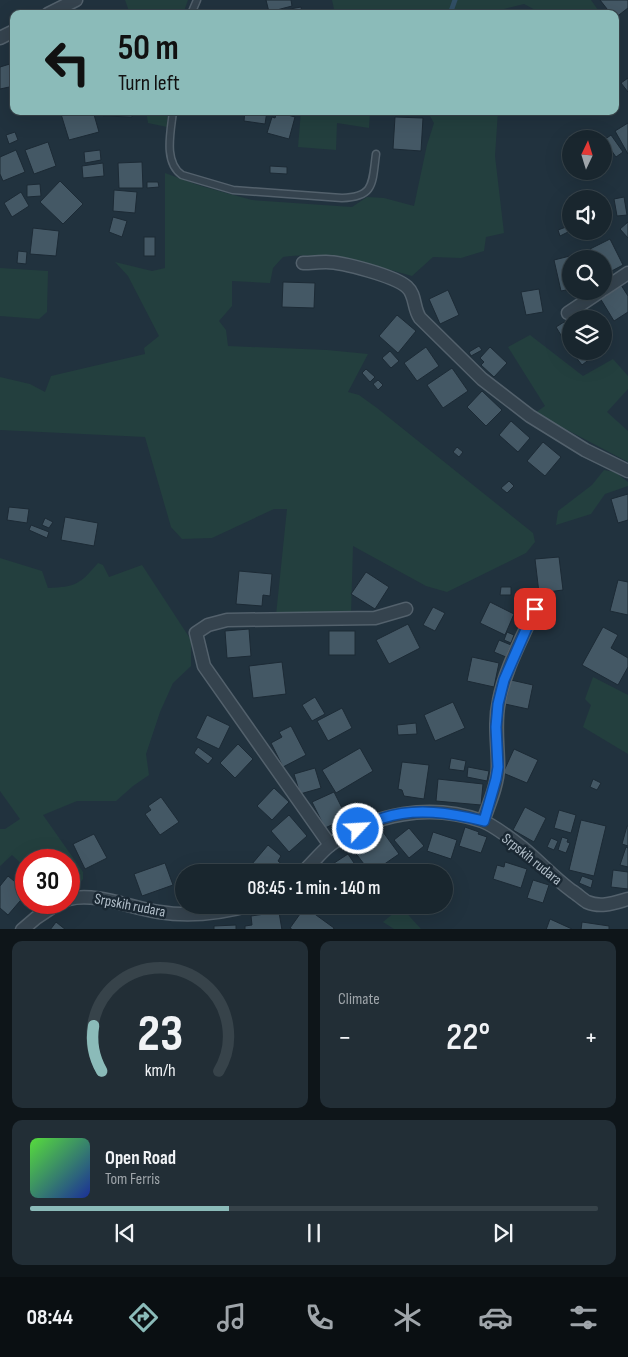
<!DOCTYPE html>
<meta charset="utf-8">
<style>
:root{--surface:#19262e;--page:#222e36;--text:#f1f3f6;--muted:#9fa5aa;--line:#37434a;--accent:#8bbbb9}
body{margin:0;font-family:"Sofia Sans Condensed",sans-serif;background:var(--page);color:var(--text);height:100vh;display:flex;flex-direction:column;font-size:19px;white-space:nowrap}
*{box-sizing:border-box;margin:0}
p{font-size:16px;color:var(--muted)}
.icon{flex:none;width:28px;height:28px;fill:none;stroke:currentColor;stroke-width:2;stroke-linecap:round;stroke-linejoin:round}
.map{position:relative;height:929px;overflow:hidden}
.side{display:flex;flex-direction:column;gap:12px;padding:12px;background:#0e1519;flex:1}
.side>*{flex:none}
.top-card{position:absolute;left:10px;top:10px;width:609px;height:105px;border-radius:10px;box-shadow:0 5px 20px #0002,0 0 0 1px var(--line);background:#8bbbb9;color:#111;overflow:hidden}
.needle{width:32px;rotate:4deg}
.fabs{position:absolute;left:562px;top:130px;display:grid;gap:10px}
.fabs a{display:grid;place-items:center;width:50px;height:50px;border-radius:50%;background:var(--surface);box-shadow:0 5px 20px #0002,0 0 0 1px var(--line);font-size:25px}
.speed{position:absolute;left:15px;top:849px;display:flex;gap:10px;font-size:25px;font-weight:700;text-align:center}
.speed>*{display:grid;place-content:center;width:65px;height:65px;border-radius:50%;background:var(--surface);box-shadow:0 5px 20px #0002,0 0 0 1px var(--line);line-height:1}
.speed .limit{border:8px solid #d22;background:#fff;color:#111}
.pin{position:absolute;display:grid;place-items:center;width:42px;height:42px;color:#fff;margin:-21px;border-radius:10px;box-shadow:0 2px 8px #0006}
.me{position:absolute;width:55px;margin:-28px;rotate:65deg;stroke-linejoin:round;filter:drop-shadow(0 0 4px #0008)}
.turn{display:flex;align-items:center;gap:18px;height:105px;padding:0 25px;font-size:22px}
.turn .icon{width:65px;height:65px;stroke-width:2.5}
.turn b{display:block;font-size:35px;line-height:42px}
.big{font-size:38px;font-weight:600;line-height:1.1}
.side .widget{flex:1;display:flex;flex-direction:column;justify-content:center;gap:8px;min-width:0;padding:0 18px;border-radius:10px;background:var(--page)}
.side .dial{align-items:center;gap:0}
.dial svg{height:130px;overflow:visible;fill:none;stroke:var(--line);stroke-width:7;stroke-linecap:round;text-anchor:middle}
.dial text{fill:var(--text);stroke:none}
.song{display:flex;align-items:center;gap:15px}
.cover{width:60px;height:60px;border-radius:8px;background:linear-gradient(135deg,hsl(110 70% 55%),hsl(230 70% 35%))}
.played{height:5px;border-radius:2px;background:linear-gradient(90deg,var(--accent) 35%,var(--line) 35%)}
.keys{display:flex;justify-content:space-around;direction:ltr}
.heat{display:flex;justify-content:space-between;align-items:center;font-size:28px;direction:ltr}
.side .tiles{flex:1;display:grid;gap:12px;grid-template-columns:1fr 1fr}
.widget:last-child{grid-column:span 2}
.trip{position:absolute;left:175px;top:864px;width:278px;height:50px;border-radius:25px;background:var(--surface);box-shadow:0 5px 20px #0002,0 0 0 1px var(--line);font-weight:600;line-height:50px;text-align:center}
.tab-bar{display:flex;height:80px;justify-content:space-around;align-items:center;background:#0a0f12;color:var(--muted)}
.tab-bar .icon{width:35px;height:35px}
.tab-bar .on{color:var(--accent)}
.tab-bar b{font-size:22px;color:var(--text)}
.map>svg:first-child{display:block}
</style>
<div class="map">
<svg width="628" height="930" viewBox="0 0 628 930">
<rect width="100%" height="100%" fill="#21323e"/>
<g fill="#233f3e">
<path d="M125,0H188L183,14H130Z"/>
<path d="M332,0H591L601,14H543L524,4L496,11V14H335Z"/>
<path d="M146,111H168L167,127L148,123Z"/>
<path d="M301,111H370L369,128L337,123L336,150L298,147Z"/>
<path d="M427,111H498L495,156L504,233L486,237L484,251L461,258L433,257L412,276C369,264 327,251 283,257L273,268L270,283L232,281V306L219,321L226,330L228,346L327,350L368,354L348,392L359,395L377,408L533,533L535,542L526,553L447,592L426,586L353,546L351,615H276L287,509H274L212,538L182,539L171,527L145,437L0,430V377L30,384L45,392L51,376L145,354L144,348L159,336L128,276L115,262L152,271L165,268V173L201,186L252,200L352,207L367,197L384,198L414,206L427,145L434,123Z"/>
<path d="M0,268L48,271L47,312L39,319L0,316Z"/>
<path d="M530,335L583,376L613,359L628,376V389L607,412L628,431V462L535,413L545,406L508,347Z"/>
<path d="M604,470L615,472L628,482V486L605,494L591,514L556,525L558,511L592,485Z"/>
<path d="M0,558L42,571L48,588C76,587 80,584 98,563L103,565L109,577L142,565L191,640V666L173,683L160,712L146,754L149,775L133,786L116,801H77L43,815L83,872V879L72,893L69,894V860H26V868L12,855L0,866V829H5L20,819L0,791Z"/>
<path d="M593,677L628,695V754L583,727L591,705L585,699Z"/>
<path d="M401,907L421,929H394L383,922Z"/>
</g>
<g fill="none" stroke-linecap="round" stroke-linejoin="round">
<path stroke="#314f65" stroke-width="5" d="M450,14L455,0"/>
</g>
<g fill="#445865" stroke="#1c2a35">
<path d="M266,0H291L292,6L269,12Z"/>
<path d="M600,0H628V8L615,18V14H611Z"/>
<path d="M301,7L302,14H291L290,9Z"/>
<path d="M13,63L14,86L0,89V67Z"/>
<path d="M628,78V92L621,83Z"/>
<path d="M71,111H93L99,132L69,140L61,114Z"/>
<path d="M103,111H132V117L103,116Z"/>
<path d="M245,111H267L265,124L244,121Z"/>
<path d="M277,112L295,117L289,139L267,133L272,117L275,118Z"/>
<path d="M395,117L423,118L421,151L393,149Z"/>
<path d="M628,123V154L615,131Z"/>
<path d="M15,132L18,140L9,144L6,135Z"/>
<path d="M611,135L623,152L616,157L604,140Z"/>
<path d="M48,142L56,166L34,174L25,150Z"/>
<path d="M16,150L25,172L3,181L0,174V157Z"/>
<path d="M100,150L101,160L85,163L84,152Z"/>
<path d="M142,162L143,188H119L118,163Z"/>
<path d="M103,163L104,176L83,178L82,166Z"/>
<path d="M270,166L287,167V174L270,173Z"/>
<path d="M60,181L83,204L63,224L40,202Z"/>
<path d="M147,182H158L159,187L147,188Z"/>
<path d="M40,184L41,196L27,197V185Z"/>
<path d="M114,190L137,192L135,213L113,211Z"/>
<path d="M21,192L29,206L12,217L4,203Z"/>
<path d="M624,197L627,215L617,216L614,199Z"/>
<path d="M113,217L127,221L122,237L109,232Z"/>
<path d="M628,222V238L620,229Z"/>
<path d="M566,227L568,232L560,236L558,230Z"/>
<path d="M33,228L59,231L56,256L30,254Z"/>
<rect x="144" y="237" width="11" height="19"/>
<path d="M610,239L623,265L604,275V259H595L590,249Z"/>
<path d="M18,251L27,252L26,264L17,263Z"/>
<path d="M578,254L579,259H571V289L561,291L554,260Z"/>
<path d="M283,282L315,283L314,308L282,307Z"/>
<path d="M621,285L628,296V312L614,321L600,298Z"/>
<path d="M539,289L543,312L526,315L521,292Z"/>
<path d="M448,290L459,315L440,324L429,299Z"/>
<path d="M397,315L416,331L398,353L379,336Z"/>
<path d="M564,322L571,335L564,340L556,327Z"/>
<path d="M479,346L482,350L471,356L469,352Z"/>
<path d="M426,347L439,366L417,381L404,363Z"/>
<path d="M490,347L507,363L494,377L481,365L484,362L480,358Z"/>
<path d="M390,351L399,361L391,368L382,358Z"/>
<path d="M571,351H600L582,365Z"/>
<path d="M452,368L468,391L443,408L427,385Z"/>
<path d="M366,369L375,377L370,382L362,373Z"/>
<path d="M378,380L383,385L378,390L373,384Z"/>
<path d="M482,391L502,410L486,426L467,407Z"/>
<path d="M511,421L530,438L518,452L499,435Z"/>
<path d="M543,442L561,457L545,476L527,461Z"/>
<path d="M457,447L463,452L459,457L453,452Z"/>
<path d="M509,481L514,486L507,493L501,488Z"/>
<path d="M628,494V520L618,523L611,499Z"/>
<path d="M9,507L29,509L27,523L7,520Z"/>
<path d="M65,517L98,523L94,546L61,540Z"/>
<path d="M45,518L53,522L49,528L42,525Z"/>
<path d="M31,525L49,532L47,538L29,530Z"/>
<path d="M559,557L563,590L539,593L535,559Z"/>
<path d="M239,571L272,574L270,596L263,595L262,606L236,604Z"/>
<path d="M366,572L389,587L375,609L351,594Z"/>
<path d="M618,580L628,582V615L610,611Z"/>
<path d="M501,587H511V595H500Z"/>
<path d="M490,602L514,614L505,635L480,623Z"/>
<path d="M433,607L445,613L435,631L423,625Z"/>
<path d="M408,624L420,648L389,664L376,640Z"/>
<path d="M603,627L618,635L611,648L628,658V667L618,685L582,665Z"/>
<path d="M249,629L251,656L227,658L225,631Z"/>
<rect x="329" y="631" width="26" height="24"/>
<path d="M507,632L514,635L511,643L504,640Z"/>
<path d="M499,640L511,645L506,657L494,652Z"/>
<path d="M472,657L499,663L494,687L467,681Z"/>
<path d="M282,662L286,694L253,698L249,666Z"/>
<path d="M511,680L533,685L528,709L505,704Z"/>
<path d="M315,697L325,714L312,721L302,705Z"/>
<path d="M453,702L465,728L435,741L424,715Z"/>
<path d="M342,708L352,728L328,741L317,721Z"/>
<path d="M207,715L230,726L219,749L196,738Z"/>
<path d="M416,723L417,734L398,735L397,725Z"/>
<path d="M291,726L306,755L283,767L271,743L282,737L279,732Z"/>
<path d="M238,744L253,759L235,778L220,763Z"/>
<path d="M198,747L213,758L208,764L194,753Z"/>
<path d="M360,748L373,771L336,793L322,770Z"/>
<path d="M514,749L538,760L527,783L503,773Z"/>
<path d="M451,758L466,761L464,771L449,769Z"/>
<path d="M402,762L429,765L424,799L404,796L402,790L398,789Z"/>
<path d="M468,767L489,771L487,781L467,777Z"/>
<path d="M315,768L321,788L300,794L294,774Z"/>
<path d="M438,779L483,784L481,805L436,801Z"/>
<path d="M593,779L601,783L597,790L590,787Z"/>
<path d="M274,788L289,802L272,820L257,806Z"/>
<path d="M334,792L347,818L325,828L312,802Z"/>
<path d="M161,797L179,822L160,835L145,814L151,810L148,806Z"/>
<path d="M525,807L546,818L534,842L513,830Z"/>
<path d="M559,810L576,815L571,833L554,828Z"/>
<path d="M289,815L307,836L289,852L271,831Z"/>
<path d="M581,820L606,826L594,876L569,870Z"/>
<path d="M627,826H628V846L622,844Z"/>
<path d="M465,827L479,832L478,834L487,837L481,853L459,846Z"/>
<path d="M409,828L424,846L409,858L394,840Z"/>
<path d="M383,832L399,854L383,865L389,872H370L348,843L355,838L361,847Z"/>
<path d="M433,832L457,840L451,859L427,851Z"/>
<path d="M94,834L107,858L85,869L73,844Z"/>
<path d="M562,837L568,839L567,842L570,843L566,853L558,850Z"/>
<path d="M551,838L558,841L554,850L547,847Z"/>
<path d="M268,845L281,856L278,861L286,868L282,872H263L252,864Z"/>
<path d="M626,847L628,848V867L620,865Z"/>
<path d="M348,854L360,872H331L328,867Z"/>
<path d="M505,862L527,869L521,888L493,879L497,865L504,867Z"/>
<path d="M165,863L173,885L142,896L134,874Z"/>
<path d="M229,863L241,872H222Z"/>
<path d="M613,870L628,872V889L611,887Z"/>
<path d="M8,876L26,891V894L8,915L0,908V886Z"/>
<path d="M582,876L593,880L591,888L579,883Z"/>
<path d="M533,880L549,885L543,903L527,898Z"/>
<path d="M444,885L451,891L444,899Z"/>
<path d="M305,907L334,928L333,930H293L290,928Z"/>
<path d="M279,912L282,930H245V926L252,925L251,916Z"/>
<path d="M550,919L572,929V930H546Z"/>
<path d="M56,922L66,930H50Z"/>
<path d="M582,922L609,926V930H581Z"/>
<path d="M236,925V930H214V926Z"/>
</g>
<g fill="none" stroke-linecap="round" stroke-linejoin="round">
<g stroke="#53616c" stroke-width="9">
<g id="lane">
<path d="M191,14L197,0"/>
<path d="M173,111C171,131 163,162 182,175L233,190L342,198C375,197 372,183 376,154"/>
</g>
</g>
<g stroke="#53616c" stroke-width="15">
<g id="street">
<path d="M48,14L76,0"/>
<path d="M0,38L14,31"/>
<path d="M303,263C311,263 319,262 326,262C342,262 395,276 407,287C416,295 413,308 420,318L482,379L530,416L585,450L628,471"/>
<path d="M604,289L628,273"/>
<path d="M568,313L601,291"/>
<path d="M483,821C489,804 498,784 498,766C498,744 494,723 499,701C505,669 522,639 535,609"/>
<path d="M330,845L204,666L196,633L208,625L227,620L375,618L406,609"/>
<path d="M303,872C312,864 320,853 330,845C374,813 430,803 482,821C491,824 514,841 523,848C540,862 554,878 572,891C577,894 582,899 587,902C601,908 614,903 628,899"/>
<path d="M69,899C96,892 131,908 159,912C188,917 222,913 251,905"/>
<path d="M22,930L36,918L60,902"/>
</g>
</g>
<use href="#lane" stroke="#35434e" stroke-width="6"/>
<use href="#street" stroke="#35434e" stroke-width="12"/>
</g>
<g fill="none" stroke-linecap="round" stroke-linejoin="round">
<g stroke="#114b97" stroke-width="12">
<path id="route" d="M358,829C366,825 375,820 383,818C416,807 451,813 484,821L496,779L498,767L496,727L498,704L504,680L535,609"/>
</g>
<use href="#route" stroke="#1a73e8" stroke-width="9"/>
</g>
<g text-anchor="middle" stroke-width="5" stroke-linejoin="round" paint-order="stroke">
<g font-size="15" fill="#b1bec9" stroke="#1a2833">
<text transform="translate(532 859) rotate(39)" y="5">Srpskih rudara</text>
<text transform="translate(130 905) rotate(11)" y="5">Srpskih rudara</text>
</g>
</g>
</svg>
<div class="fabs">
<a><svg class="needle" viewBox="-14 -14 28 28"><path d="M0-13l5 13h-10z" fill="#e53935"/><path d="M0 13l5-13h-10z" fill="#9fa5aa"/></svg></a>
<a><svg class="icon" aria-label="sound" viewBox="0 0 24 24"><path d="M4 9h4l5-4v14l-5-4H4zM17 9q2 3 0 6"/></svg></a>
<a><svg class="icon" aria-label="search" viewBox="0 0 24 24"><circle cx="10" cy="10" r="6"/><path d="M15 15l6 6"/></svg></a>
<a><svg class="icon" aria-label="layers" viewBox="0 0 24 24"><path d="M12 4l9 5-9 5-9-5zM3 14l9 5 9-5"/></svg></a>
</div>
<div class="speed"><div class="limit">30</div></div>
<div class="pin" style="left:535px;top:609px;background:#d93025"><svg class="icon" aria-label="arrive" viewBox="0 0 24 24"><path d="M6 21V4h12l-3 4 3 4H6"/></svg></div>
<svg class="me" style="left:358px;top:829px" viewBox="-20 -20 40 40"><circle r="17" fill="#1a73e8" stroke="#fff" stroke-width="3"/><path d="M0-11L8 9 0 5-8 9z" fill="#fff"/></svg>
<div class="trip">08:45 · 1 min · 140 m</div>
<div class="top-card">
<div class="turn"><svg class="icon" aria-label="left" viewBox="0 0 24 24"><path d="M17 20v-9H6M10 6l-5 5 5 5"/></svg><div><b>50 m</b>Turn left</div></div>
</div>
</div>
<section class="side">
<div class="tiles">
<div class="widget dial"><svg viewBox="0 0 100 80">
<path d="M14 69A42 42 0 1 1 86 69"/>
<path d="M14 69A42 42 0 0 1 9 41" stroke="#8bbbb9"/>
<text x="50" y="56" font-size="32" font-weight="700">23</text>
<text x="50" y="72" font-size="11">km/h</text>
</svg></div>
<div class="widget"><p>Climate</p>
<div class="heat"><a>−</a><b class="big">22°</b><a>+</a></div>
</div>
<div class="widget">
<div class="song"><i class="cover"></i><div><b>Open Road</b><p>Tom Ferris</p></div></div>
<div class="played"></div>
<div class="keys"><svg class="icon" aria-label="previous" viewBox="0 0 24 24"><path d="M18 5L8 12l10 7zM5 5v14"/></svg><svg class="icon" aria-label="pause" viewBox="0 0 24 24"><path d="M8 5v14M16 5v14"/></svg><svg class="icon" aria-label="next" viewBox="0 0 24 24"><path d="M6 5l10 7-10 7zM19 5v14"/></svg></div>
</div>
</div>
</section>
<nav class="tab-bar">
<b>08:44</b>
<svg class="icon on" aria-label="directions" viewBox="0 0 24 24"><path d="M12 3l9 9-9 9-9-9zM9 14v-3h6M13 9l2 2-2 2"/></svg>
<svg class="icon" aria-label="music" viewBox="0 0 24 24"><path d="M9 18V5l10-2v13"/><circle cx="6" cy="18" r="3"/><circle cx="16" cy="16" r="3"/></svg>
<svg class="icon" aria-label="phone" viewBox="0 0 24 24"><path d="M5 4h4l2 5-3 2q2 4 5 5l2-3 5 2v4C11 20 4 13 5 4z"/></svg>
<svg class="icon" aria-label="climate" viewBox="0 0 24 24"><path d="M12 3v18M4 7l16 10M4 17L20 7"/></svg>
<svg class="icon" aria-label="car" viewBox="0 0 24 24"><path d="M5 17H2v-5l4-1 3-4h7l3 4 3 1v5h-3M9 17h6M6 11h13"/><circle cx="7" cy="17" r="2"/><circle cx="17" cy="17" r="2"/></svg>
<svg class="icon" aria-label="filters" viewBox="0 0 24 24"><path d="M4 7h16M4 17h16"/><circle cx="9" cy="7" r="2"/><circle cx="15" cy="17" r="2"/></svg>
</nav>
